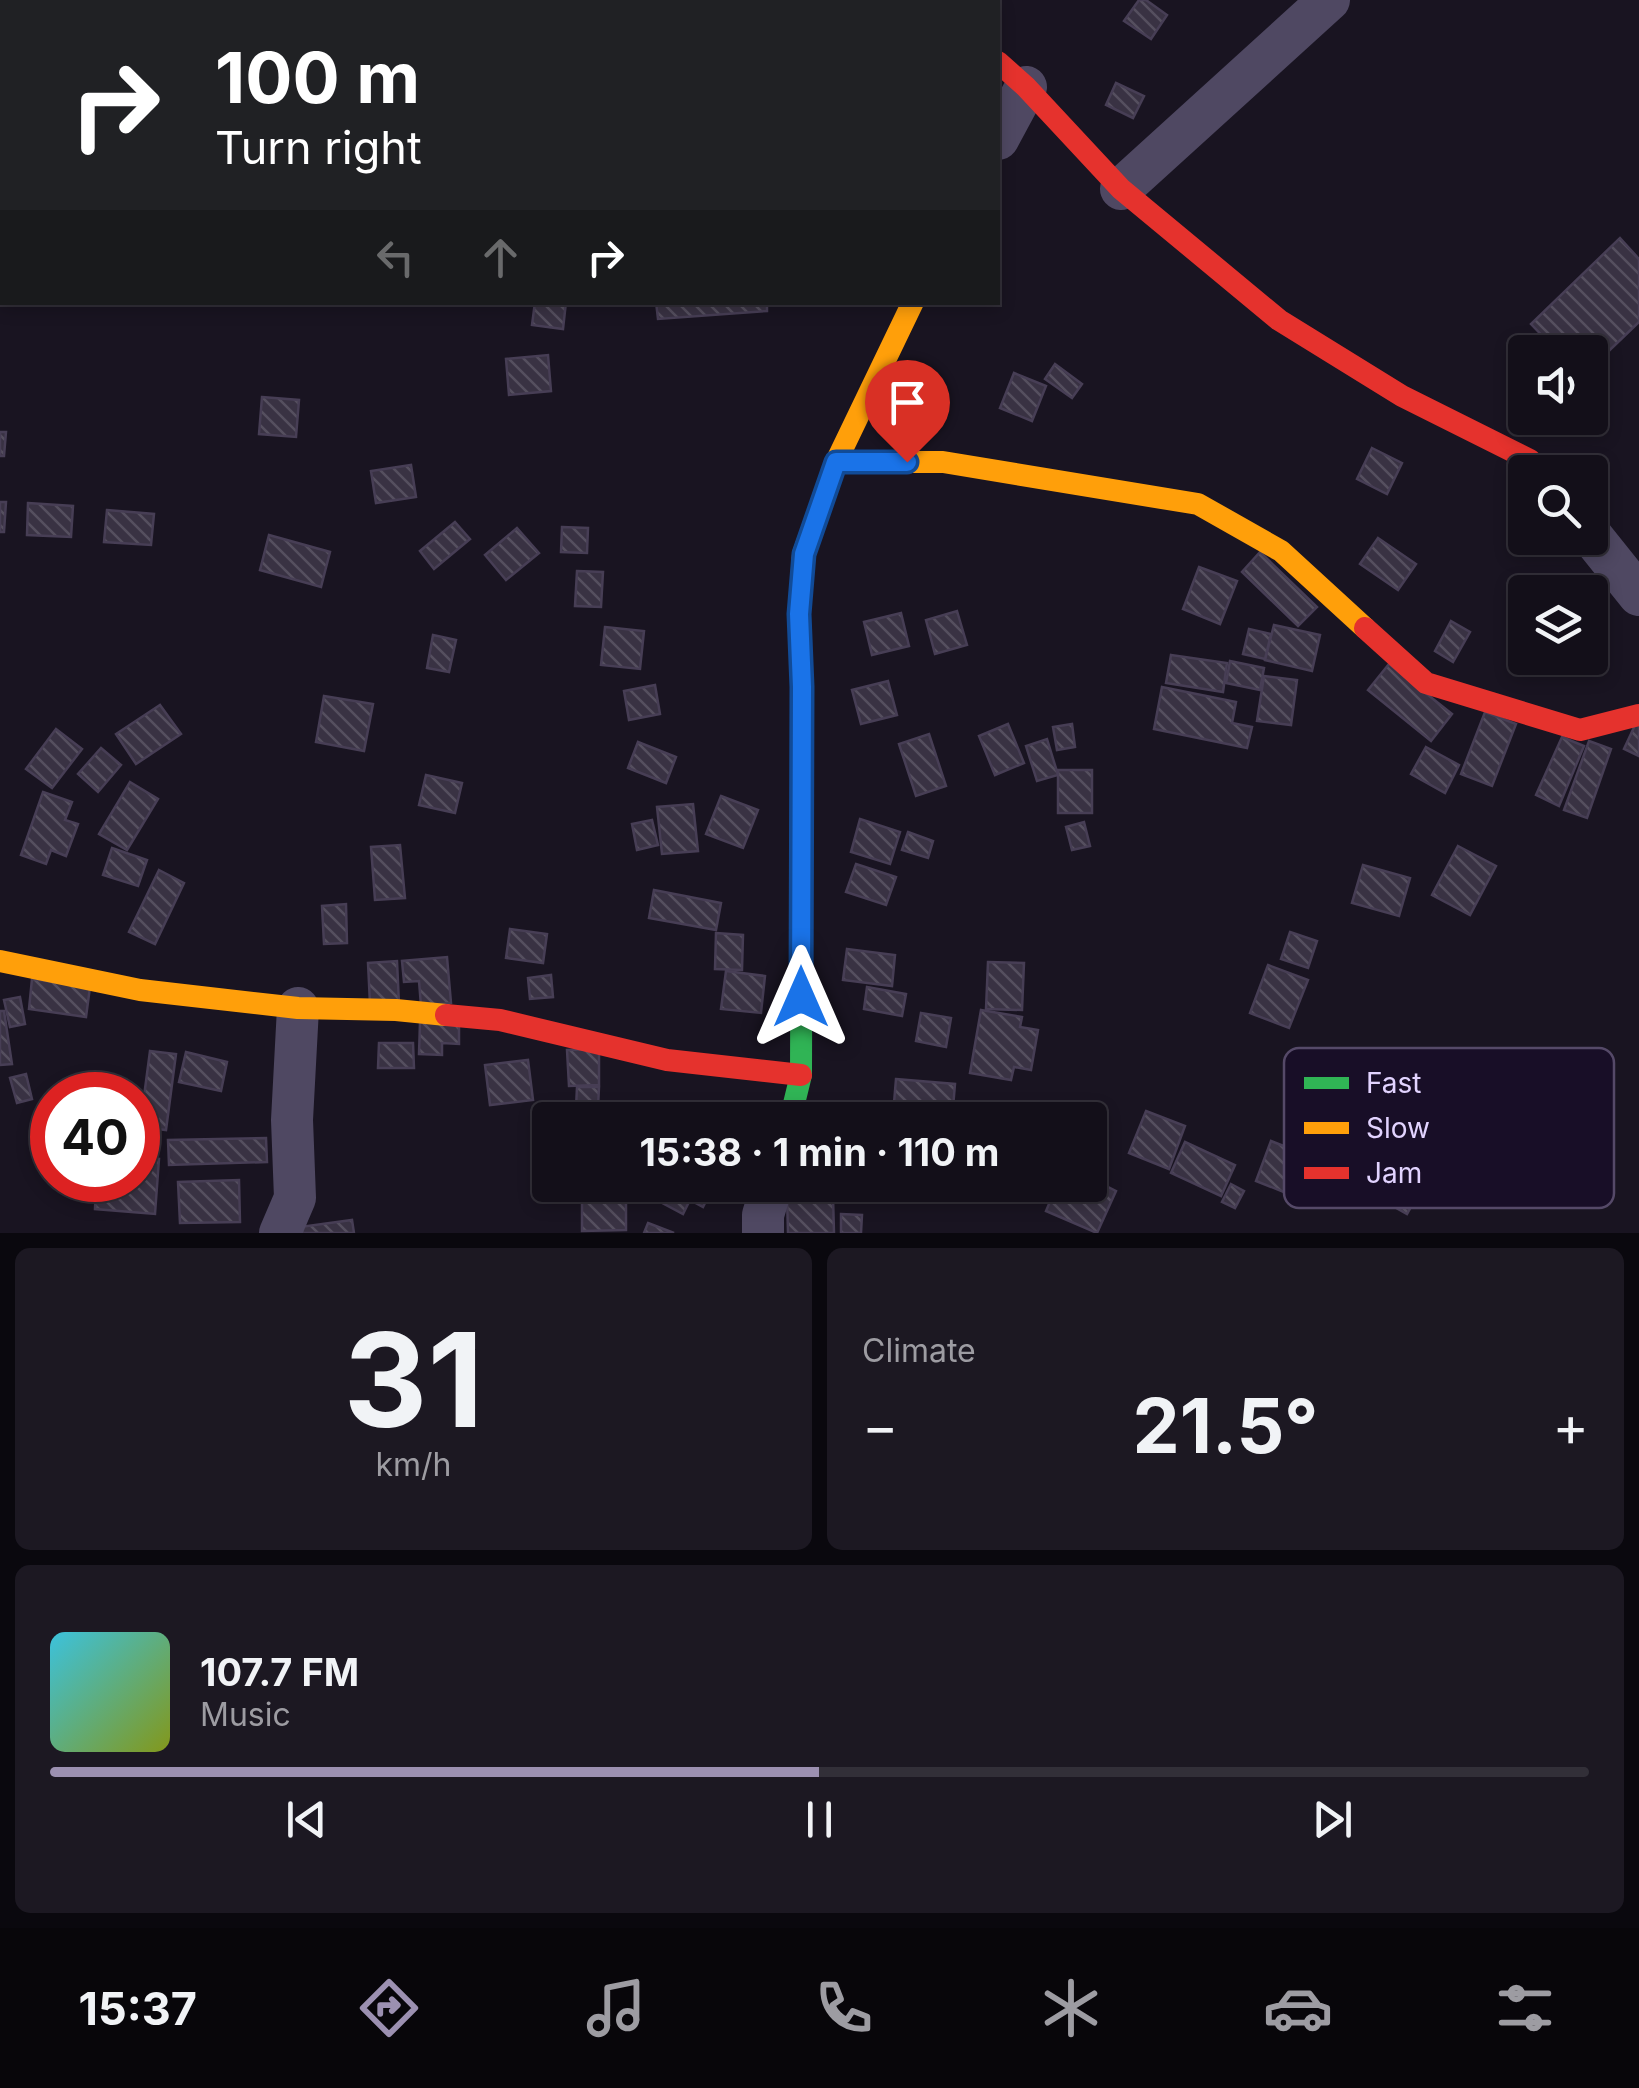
<!DOCTYPE html>
<meta charset="utf-8">
<style>
:root{--surface:#130f19;--page:#1c1822;--text:#f1f3f6;--muted:#9d9ca2;--line:#322f38;--accent:#9c90b1}
body{margin:0;font-family:Inter,sans-serif;background:var(--page);color:var(--text);height:100vh;display:flex;flex-direction:column;font-size:38px;white-space:nowrap}
*{box-sizing:border-box;margin:0}
p{font-size:32px;color:var(--muted)}
.icon{flex:none;width:55px;height:55px;fill:none;stroke:currentColor;stroke-width:2;stroke-linecap:round;stroke-linejoin:round}
.map{position:relative;height:1233px;overflow:hidden}
.drawer{display:flex;flex-direction:column;gap:15px;padding:15px;background:#0a080e;flex:1}
.drawer>*{flex:none}
.top-card{position:absolute;left:0px;top:0px;width:1000px;height:305px;box-shadow:0 5px 15px #0003,0 0 0 2px var(--line);background:#202124;color:#fff;overflow:hidden}
.controls{position:absolute;left:1508px;top:335px;display:grid;gap:20px}
.controls a{display:grid;place-items:center;width:100px;height:100px;border-radius:10px;background:var(--surface);box-shadow:0 5px 15px #0003,0 0 0 2px var(--line);font-size:50px}
.speed{position:absolute;left:30px;top:1072px;display:flex;gap:20px;font-size:50px;font-weight:700;text-align:center}
.speed>*{display:grid;place-content:center;width:130px;height:130px;border-radius:50%;background:var(--surface);box-shadow:0 5px 15px #0003,0 0 0 2px var(--line);line-height:1}
.speed .limit{border:15px solid #d22;background:#fff;color:#111}
.pin{position:absolute;display:grid;place-items:center;width:85px;height:85px;color:#fff;margin:-102px -42px;border-radius:50% 50% 50% 0;rotate:-45deg;box-shadow:0 0 10px #0007}
.pin .icon{rotate:45deg}
.me{position:absolute;width:110px;margin:-55px;rotate:0deg;stroke-linejoin:round;filter:drop-shadow(0 0 8px #0008)}
.turn{display:flex;align-items:center;gap:35px;height:210px;padding:0 50px;font-size:45px}
.turn .icon{width:130px;height:130px;stroke-width:2.5}
.turn b{display:block;font-size:70px;line-height:85px}
.lanes{display:flex;align-items:center;height:95px;padding:0 50px;background:#0003;justify-content:center;gap:50px;direction:ltr}
.lanes .off{opacity:.35}
.big{font-size:75px;font-weight:700;line-height:1.1}
.drawer .widget{flex:1;display:flex;flex-direction:column;justify-content:center;gap:15px;min-width:0;padding:0 35px;border-radius:15px;background:var(--page)}
.drawer .dial{align-items:center;gap:0}
.dial b{font-size:130px;line-height:1}
.song{display:flex;align-items:center;gap:30px}
.cover{width:120px;height:120px;border-radius:15px;background:linear-gradient(135deg,hsl(190 70% 55%),hsl(70 70% 35%))}
.played{height:10px;border-radius:5px;background:linear-gradient(90deg,var(--accent) 50%,var(--line) 50%)}
.keys{display:flex;justify-content:space-around;direction:ltr}
.heat{display:flex;justify-content:space-between;align-items:center;font-size:55px;direction:ltr}
.drawer .tiles{flex:1;display:grid;gap:15px;grid-template-columns:1fr 1fr}
.widget:last-child{grid-column:span 2}
.trip{position:absolute;left:532px;top:1102px;width:575px;height:100px;border-radius:10px;background:var(--surface);box-shadow:0 5px 15px #0003,0 0 0 2px var(--line);font-weight:700;line-height:100px;text-align:center}
.dock{display:flex;height:160px;justify-content:space-around;align-items:center;background:#08060a;color:var(--muted)}
.dock .icon{width:70px;height:70px}
.dock .active{color:var(--accent)}
.dock b{font-size:45px;color:var(--text)}
.map>svg:first-child{display:block}
</style>
<div class="map">
<svg width="1639" height="1233" viewBox="0 0 1639 1233">
<defs>
<pattern id="building-back-hatch" width="6" height="6" patternUnits="userSpaceOnUse" patternTransform="scale(2.5)"><rect width="6" height="6" fill="#393243"/><path d="M-1 5l2 2M0 0l6 6M5-1l2 2" fill="none" stroke="#554f5f"/></pattern>
</defs>
<rect width="100%" height="100%" fill="#191421"/>
<g fill="url(#building-back-hatch)" stroke="#473e55" stroke-width="2.5">
<path d="M1139,0H1146L1167,15L1151,39L1124,21Z"/>
<path d="M1116,83L1144,96L1133,118L1106,105Z"/>
<path d="M1620,238L1639,259V322L1590,369V352H1558L1531,324Z"/>
<path d="M535,302H566L563,329L532,325Z"/>
<path d="M656,302H767V311L658,319Z"/>
<path d="M548,355L551,391L509,395L506,359Z"/>
<path d="M1055,364L1082,384L1072,398L1045,379Z"/>
<path d="M1014,373L1046,386L1032,421L1000,408Z"/>
<path d="M262,397L299,400L296,437L259,434Z"/>
<path d="M0,432H6L4,456H0Z"/>
<path d="M1372,448L1402,463L1387,494L1357,479Z"/>
<path d="M411,465L416,497L376,503L371,471Z"/>
<path d="M0,502H6L4,532H0Z"/>
<path d="M28,503L73,506L71,537L27,535Z"/>
<path d="M107,510L154,514L151,545L104,542Z"/>
<path d="M455,522L470,539L434,569L420,551Z"/>
<path d="M562,527L588,528L587,553L561,552Z"/>
<path d="M517,528L539,553L506,580L485,555Z"/>
<path d="M269,535L330,552L321,587L260,570Z"/>
<path d="M1378,538L1416,564L1398,590L1360,564Z"/>
<path d="M1260,552L1317,607L1298,626L1242,572Z"/>
<path d="M1199,567L1237,581L1220,624L1183,609Z"/>
<path d="M577,571L603,572L601,607L575,606Z"/>
<path d="M957,611L967,645L935,654L926,620Z"/>
<path d="M901,613L909,646L872,655L864,622Z"/>
<path d="M1451,621L1470,632L1453,662L1435,651Z"/>
<path d="M1274,625L1320,635L1312,671L1265,660Z"/>
<path d="M605,627L644,631L640,669L601,665Z"/>
<path d="M1249,629L1271,634L1265,659L1243,654Z"/>
<path d="M433,635L456,640L449,672L427,668Z"/>
<path d="M1171,655L1227,663L1223,692L1166,683Z"/>
<path d="M1230,661L1264,668L1260,690L1226,683Z"/>
<path d="M1389,664L1452,714L1431,741L1368,690Z"/>
<path d="M1264,676L1297,680L1291,725L1257,721Z"/>
<path d="M888,681L897,715L861,724L852,690Z"/>
<path d="M655,685L660,714L629,720L624,691Z"/>
<path d="M1162,687L1236,702L1232,723L1252,727L1247,748L1154,729Z"/>
<path d="M324,696L373,704L364,751L316,742Z"/>
<path d="M160,705L181,734L136,764L116,734Z"/>
<path d="M1485,712L1516,724L1492,786L1461,774Z"/>
<path d="M1637,721L1639,722V756L1624,749Z"/>
<path d="M1008,724L1024,763L995,775L979,736Z"/>
<path d="M1072,724L1075,747L1057,750L1053,727Z"/>
<path d="M56,729L82,749L52,788L26,769Z"/>
<path d="M929,734L946,786L916,796L899,744Z"/>
<path d="M1562,737L1584,746L1559,806L1536,795Z"/>
<path d="M1047,739L1058,775L1037,781L1026,746Z"/>
<path d="M1589,741L1611,749L1587,818L1564,810Z"/>
<path d="M638,742L676,757L666,783L628,768Z"/>
<path d="M1426,747L1459,765L1445,793L1411,774Z"/>
<path d="M101,748L121,765L98,792L78,774Z"/>
<rect x="1058" y="770" width="34" height="43"/>
<path d="M426,775L462,783L455,813L419,805Z"/>
<path d="M130,782L158,799L127,850L99,834Z"/>
<path d="M43,792L72,802L65,820L78,824L66,856L51,850L46,864L21,855Z"/>
<path d="M721,796L758,810L743,848L706,834Z"/>
<path d="M693,804L698,851L662,854L657,807Z"/>
<path d="M860,819L900,832L890,864L851,852Z"/>
<path d="M652,820L658,845L637,850L632,824Z"/>
<path d="M1084,822L1090,846L1072,850L1066,827Z"/>
<path d="M908,832L933,841L928,858L902,850Z"/>
<path d="M400,845L405,898L375,900L371,847Z"/>
<path d="M1458,846L1496,866L1470,915L1432,895Z"/>
<path d="M112,848L147,860L138,886L103,875Z"/>
<path d="M856,864L896,877L886,905L846,892Z"/>
<path d="M1363,865L1410,878L1399,916L1352,903Z"/>
<path d="M159,870L184,883L155,944L129,932Z"/>
<path d="M654,890L721,903L716,930L649,918Z"/>
<path d="M346,904L347,943L324,944L322,906Z"/>
<path d="M510,929L547,934L543,963L506,958Z"/>
<path d="M1290,932L1317,941L1308,968L1281,959Z"/>
<path d="M716,933L743,935L742,970L715,969Z"/>
<path d="M847,949L895,955L892,986L843,980Z"/>
<path d="M447,957L451,1003L421,1006L419,981L404,982L402,961Z"/>
<path d="M397,961L399,1004H370L368,963Z"/>
<path d="M988,962L1024,963L1022,1010L986,1009Z"/>
<path d="M1268,965L1308,980L1289,1028L1250,1013Z"/>
<path d="M726,971L765,976L761,1013L721,1009Z"/>
<path d="M551,975L553,997L530,999L528,978Z"/>
<path d="M32,979L90,987L86,1017L29,1009Z"/>
<path d="M867,987L906,994L902,1016L864,1009Z"/>
<path d="M20,997L25,1024L10,1027L4,1000Z"/>
<path d="M981,1010L1022,1017L1020,1027L1038,1030L1031,1070L1014,1067L1011,1080L970,1073Z"/>
<path d="M0,1011H4L12,1064L0,1065Z"/>
<path d="M921,1013L951,1018L946,1047L916,1041Z"/>
<path d="M420,1022L459,1023V1044L442,1043V1055L419,1054Z"/>
<path d="M379,1043H413L414,1068H378Z"/>
<path d="M599,1049V1085L569,1086L567,1050Z"/>
<path d="M150,1051L176,1054L166,1130L140,1127Z"/>
<path d="M186,1052L227,1062L221,1091L179,1082Z"/>
<path d="M528,1060L533,1100L490,1105L485,1065Z"/>
<path d="M26,1074L32,1099L17,1103L10,1078Z"/>
<path d="M896,1079L955,1084L953,1108L894,1103Z"/>
<path d="M577,1087H599L598,1108H576Z"/>
<path d="M826,1102L865,1108L864,1120H823Z"/>
<path d="M589,1111L613,1114L612,1120H588Z"/>
<path d="M1146,1111L1185,1126L1169,1169L1129,1153Z"/>
<path d="M138,1134H158L157,1157H138Z"/>
<path d="M266,1138L267,1162L169,1165L168,1140Z"/>
<path d="M1271,1141L1299,1152L1284,1192L1256,1181Z"/>
<path d="M1185,1142L1235,1165L1221,1196L1171,1173Z"/>
<path d="M138,1157L159,1159L155,1214L95,1209L96,1184L134,1187V1180H138Z"/>
<path d="M239,1180L240,1222L180,1223L178,1182Z"/>
<path d="M1231,1184L1244,1191L1235,1208L1222,1202Z"/>
<path d="M592,1185H636L634,1195L592,1189Z"/>
<path d="M657,1185H714L703,1207L690,1200L683,1214L651,1197Z"/>
<path d="M1057,1185H1083L1080,1192L1098,1200L1104,1185L1116,1191L1097,1233L1046,1211Z"/>
<path d="M1401,1188L1417,1196L1407,1214L1391,1205Z"/>
<path d="M833,1196L834,1233H788L787,1197Z"/>
<path d="M582,1197H626V1230L582,1231Z"/>
<path d="M841,1214L862,1215L861,1233H841Z"/>
<path d="M352,1220L354,1233H301L300,1227Z"/>
<path d="M648,1223L674,1233H644Z"/>
</g>
<g fill="none" stroke-linecap="round" stroke-linejoin="round">
<g stroke="#4f4862" stroke-width="42">
<path d="M926,0L929,2"/>
<path d="M998,139L1026,87"/>
<path d="M1121,189L1329,0"/>
<path d="M1590,534L1639,595"/>
<path d="M280,1233L295,1198L292,1120L298,1008"/>
<path d="M763,1233V1215L772,1185"/>
</g>
<path stroke="#30b455" stroke-width="22" d="M790,1120L801,1075L802,702"/>
<g stroke="#ff9f0a" stroke-width="22">
<path d="M836,462H943L1198,504L1281,551L1365,628"/>
<path d="M802,702L799,614L803,554L836,462L913,302"/>
<path d="M0,961L140,990L298,1008L396,1010L446,1015"/>
</g>
<g stroke="#e5322d" stroke-width="22">
<path d="M998,62L1026,87L1121,189L1279,320L1402,396L1530,460L1540,472"/>
<path d="M1365,628L1426,683L1580,730L1639,715"/>
<path d="M446,1015L500,1020L667,1060L801,1075"/>
</g>
</g>
<g fill="none" stroke-linecap="round" stroke-linejoin="round">
<g stroke="#114b97" stroke-width="25">
<path id="route" d="M801,997L802,687L799,614L804,554L836,462H907"/>
</g>
<use href="#route" stroke="#1a73e8" stroke-width="18"/>
</g>
<rect x="1284" y="1048" width="330" height="160" rx="15" fill="#180e27" stroke="#554968" stroke-width="2.5"/>
<rect x="1304" y="1077" width="45" height="12" fill="#30b455"/>
<rect x="1304" y="1122" width="45" height="12" fill="#ff9f0a"/>
<rect x="1304" y="1167" width="45" height="12" fill="#e5322d"/>
<g font-size="28" fill="#e2d3ff">
<text x="1366" y="1093">Fast</text>
<text x="1366" y="1138">Slow</text>
<text x="1366" y="1183">Jam</text>
</g>
</svg>
<div class="controls">
<a><svg class="icon" aria-label="sound" viewBox="0 0 24 24"><path d="M4 9h4l5-4v14l-5-4H4zM17 9q2 3 0 6"/></svg></a>
<a><svg class="icon" aria-label="search" viewBox="0 0 24 24"><circle cx="10" cy="10" r="6"/><path d="M15 15l6 6"/></svg></a>
<a><svg class="icon" aria-label="layers" viewBox="0 0 24 24"><path d="M12 4l9 5-9 5-9-5zM3 14l9 5 9-5"/></svg></a>
</div>
<div class="speed"><div class="limit">40</div></div>
<div class="pin" style="left:907px;top:462px;background:#d93025"><svg class="icon" aria-label="arrive" viewBox="0 0 24 24"><path d="M6 21V4h12l-3 4 3 4H6"/></svg></div>
<svg class="me" style="left:801px;top:997px" viewBox="-20 -20 40 40"><path d="M0-17L14 15 0 8-14 15z" fill="#1a73e8" stroke="#fff" stroke-width="4"/></svg>
<div class="trip">15:38 · 1 min · 110 m</div>
<div class="top-card">
<div class="turn"><svg class="icon" aria-label="right" viewBox="0 0 24 24"><path d="M7 20v-9h11M14 6l5 5-5 5"/></svg><div><b>100 m</b>Turn right</div></div>
<div class="lanes"><svg class="icon off" aria-label="left" viewBox="0 0 24 24"><path d="M17 20v-9H6M10 6l-5 5 5 5"/></svg><svg class="icon off" aria-label="ahead" viewBox="0 0 24 24"><path d="M12 20V5M6 11l6-6 6 6"/></svg><svg class="icon" aria-label="right" viewBox="0 0 24 24"><path d="M7 20v-9h11M14 6l5 5-5 5"/></svg></div>
</div>
</div>
<section class="drawer">
<div class="tiles">
<div class="widget dial"><b>31</b><p>km/h</p></div>
<div class="widget"><p>Climate</p>
<div class="heat"><a>−</a><b class="big">21.5°</b><a>+</a></div>
</div>
<div class="widget">
<div class="song"><i class="cover"></i><div><b>107.7 FM</b><p>Music</p></div></div>
<div class="played"></div>
<div class="keys"><svg class="icon" aria-label="previous" viewBox="0 0 24 24"><path d="M18 5L8 12l10 7zM5 5v14"/></svg><svg class="icon" aria-label="pause" viewBox="0 0 24 24"><path d="M8 5v14M16 5v14"/></svg><svg class="icon" aria-label="next" viewBox="0 0 24 24"><path d="M6 5l10 7-10 7zM19 5v14"/></svg></div>
</div>
</div>
</section>
<nav class="dock">
<b>15:37</b>
<svg class="icon active" aria-label="directions" viewBox="0 0 24 24"><path d="M12 3l9 9-9 9-9-9zM9 14v-3h6M13 9l2 2-2 2"/></svg>
<svg class="icon" aria-label="music" viewBox="0 0 24 24"><path d="M9 18V5l10-2v13"/><circle cx="6" cy="18" r="3"/><circle cx="16" cy="16" r="3"/></svg>
<svg class="icon" aria-label="phone" viewBox="0 0 24 24"><path d="M5 4h4l2 5-3 2q2 4 5 5l2-3 5 2v4C11 20 4 13 5 4z"/></svg>
<svg class="icon" aria-label="climate" viewBox="0 0 24 24"><path d="M12 3v18M4 7l16 10M4 17L20 7"/></svg>
<svg class="icon" aria-label="car" viewBox="0 0 24 24"><path d="M5 17H2v-5l4-1 3-4h7l3 4 3 1v5h-3M9 17h6M6 11h13"/><circle cx="7" cy="17" r="2"/><circle cx="17" cy="17" r="2"/></svg>
<svg class="icon" aria-label="filters" viewBox="0 0 24 24"><path d="M4 7h16M4 17h16"/><circle cx="9" cy="7" r="2"/><circle cx="15" cy="17" r="2"/></svg>
</nav>
